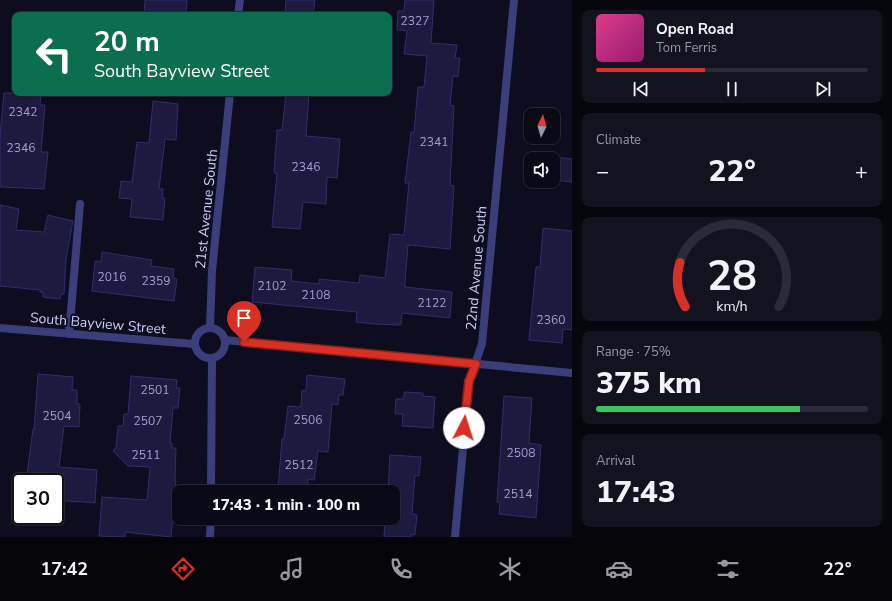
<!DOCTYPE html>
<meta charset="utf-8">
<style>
:root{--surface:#0a0a17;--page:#131320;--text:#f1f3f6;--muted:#999aa1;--line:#2a2b36;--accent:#d93025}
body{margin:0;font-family:"Nunito Sans",sans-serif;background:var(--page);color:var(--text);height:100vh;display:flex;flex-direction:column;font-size:15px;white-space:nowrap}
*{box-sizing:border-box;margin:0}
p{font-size:13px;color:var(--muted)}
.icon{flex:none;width:22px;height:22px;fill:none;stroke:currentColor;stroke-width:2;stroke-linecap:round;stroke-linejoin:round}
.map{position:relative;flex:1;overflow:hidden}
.side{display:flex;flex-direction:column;gap:10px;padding:10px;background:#06060d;width:320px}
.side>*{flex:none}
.guide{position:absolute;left:12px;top:12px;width:380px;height:84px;border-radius:8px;box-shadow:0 1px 3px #0004,0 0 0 1px var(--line);background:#0b6e4f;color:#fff;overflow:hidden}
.needle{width:26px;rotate:5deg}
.controls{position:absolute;left:524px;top:108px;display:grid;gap:8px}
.controls a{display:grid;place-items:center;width:36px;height:36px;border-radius:8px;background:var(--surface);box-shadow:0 1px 3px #0004,0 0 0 1px var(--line);font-size:20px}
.speed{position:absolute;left:12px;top:473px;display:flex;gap:8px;font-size:20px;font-weight:700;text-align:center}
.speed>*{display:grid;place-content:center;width:52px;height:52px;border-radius:50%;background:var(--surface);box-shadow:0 1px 3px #0004,0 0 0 1px var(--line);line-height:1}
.speed .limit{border:2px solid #111;border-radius:6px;background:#fff;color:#111}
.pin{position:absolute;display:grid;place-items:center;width:34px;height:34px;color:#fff;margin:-41px -17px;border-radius:50% 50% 50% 0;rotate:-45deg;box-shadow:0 0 4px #0007}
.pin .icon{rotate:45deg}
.me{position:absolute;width:44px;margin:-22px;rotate:5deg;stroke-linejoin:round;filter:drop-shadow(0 0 3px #0008)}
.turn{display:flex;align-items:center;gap:14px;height:84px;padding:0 16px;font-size:18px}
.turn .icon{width:52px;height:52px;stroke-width:2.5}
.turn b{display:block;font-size:28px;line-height:34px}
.big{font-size:30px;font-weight:800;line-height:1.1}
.side .tile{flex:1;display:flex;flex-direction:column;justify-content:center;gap:6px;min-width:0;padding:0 14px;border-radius:8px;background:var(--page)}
.side .dial{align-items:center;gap:0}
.dial svg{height:104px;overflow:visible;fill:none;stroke:var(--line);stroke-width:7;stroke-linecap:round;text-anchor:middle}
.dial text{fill:var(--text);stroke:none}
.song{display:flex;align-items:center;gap:12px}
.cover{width:48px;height:48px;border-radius:6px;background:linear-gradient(135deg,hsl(330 70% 55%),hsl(320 70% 35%))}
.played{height:4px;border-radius:2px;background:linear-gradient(90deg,var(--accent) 40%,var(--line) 40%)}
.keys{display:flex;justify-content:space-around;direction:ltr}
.heat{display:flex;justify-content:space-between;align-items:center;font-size:22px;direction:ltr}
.charge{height:6px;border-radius:3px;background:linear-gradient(90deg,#34c759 75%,var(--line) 0)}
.trip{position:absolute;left:172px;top:485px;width:228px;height:40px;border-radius:8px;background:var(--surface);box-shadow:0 1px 3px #0004,0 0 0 1px var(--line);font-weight:800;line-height:40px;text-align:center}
.dock{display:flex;height:64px;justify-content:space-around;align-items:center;background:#040409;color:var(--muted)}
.dock .icon{width:28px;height:28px}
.dock .current{color:var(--accent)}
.dock b{font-size:18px;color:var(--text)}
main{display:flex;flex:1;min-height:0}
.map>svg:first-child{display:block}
</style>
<main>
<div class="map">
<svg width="572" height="537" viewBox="0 0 572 537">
<rect width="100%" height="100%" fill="#0e0d1f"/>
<g fill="#1d1a3f" stroke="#322d6a">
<path d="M145,0H187L186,15H144Z"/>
<path d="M286,0H315L313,15H285Z"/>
<path d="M405,0H434L431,43L457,45L455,58H460L458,77L453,76L450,105L454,106L450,185L454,186L450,249L408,245L405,282V287L452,292L450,318L402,313L401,325L375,324L356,322L357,312L252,302L255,267L292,270L291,281L319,284V279L359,283L360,275L385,278L390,234L404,235L409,183H405L411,132H414L418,87H424L427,56L404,54L407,31L397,30L398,11H404Z"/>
<path d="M4,93H41L40,105H45L41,152H48L44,189L0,187V135Z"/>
<path d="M286,93H309L306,136L340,139L337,178L327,177L326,204L303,202L300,229L272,227L277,173H274L277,130H282Z"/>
<path d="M153,101L178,104L176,140L165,139L159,189H163L162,198H165L163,220L130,217L132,199L119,198L121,181L132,182L137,142L149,143Z"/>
<path d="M553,157L572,159V182L553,180Z"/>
<path d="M0,205L19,209L16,230L44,232L48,215L73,221L66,259L64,294H61L60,299L43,297V292H40V290L0,286Z"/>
<path d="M543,228L572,231V330L563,329L562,343L529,340L536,267H540Z"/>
<path d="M102,252L152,260L151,266L174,269L173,278L177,279L174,301L92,291L95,261L101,262Z"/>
<path d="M38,374L73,377L72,390H77V404H80L79,427L64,426L59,467L97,470L95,503L55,500V482H26L33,429L34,430Z"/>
<path d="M307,375L345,379L343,395H339L338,405L332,404L328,452L318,451L314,480L308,479L306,492L278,489L282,439H284L288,406L301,407L302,390L306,391Z"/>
<path d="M131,376L177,380L176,388H180L178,408H173L170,443H172V448H176L175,479H176L171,537L125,532V537L99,536L102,497L147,500L150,467L128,466L113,451L116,447L118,426H123L124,414H128Z"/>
<path d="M404,392L423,393V396L435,397L433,428L402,426L403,414H395L396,399H404Z"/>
<path d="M504,396L532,398L529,443L541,445L536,518L499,514L500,503L497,502Z"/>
<path d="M390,455L421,457L419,476L415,475L412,514L417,515L415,535L411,534V537H384L385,518H393V492H388Z"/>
</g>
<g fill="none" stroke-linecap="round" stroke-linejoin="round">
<path stroke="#3a3f7c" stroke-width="8" d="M69,334L80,204"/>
<g stroke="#3a3f7c" stroke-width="8">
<path d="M238,15L240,0"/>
<circle cx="210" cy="343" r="15"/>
<path d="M0,328L194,344"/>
<path d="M210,328L212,271L230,93"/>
<path d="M225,340L572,373"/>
<path d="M211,492L212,359"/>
<path d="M210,537L211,518"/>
<path d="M455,537L469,381L482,344L514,0"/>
</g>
</g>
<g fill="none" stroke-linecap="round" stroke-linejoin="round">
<g stroke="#8d1f18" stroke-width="10">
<path id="route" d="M244,342L476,364L469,381L464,428"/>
</g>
<use href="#route" stroke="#d93025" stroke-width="7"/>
</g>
<g text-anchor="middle" stroke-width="4" stroke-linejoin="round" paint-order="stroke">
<g font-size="12" fill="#a1a0ce">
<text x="415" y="25">2327</text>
<text x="23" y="116">2342</text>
<text x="434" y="146">2341</text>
<text x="21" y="152">2346</text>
<text x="306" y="171">2346</text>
<text x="112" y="281">2016</text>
<text x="156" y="285">2359</text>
<text x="272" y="290">2102</text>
<text x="316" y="299">2108</text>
<text x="432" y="307">2122</text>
<text x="551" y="324">2360</text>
<text x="155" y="394">2501</text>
<text x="57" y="420">2504</text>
<text x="308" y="424">2506</text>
<text x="148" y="425">2507</text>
<text x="521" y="457">2508</text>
<text x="146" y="459">2511</text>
<text x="299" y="469">2512</text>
<text x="518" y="498">2514</text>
</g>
<g font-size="14" fill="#cdcdfd" stroke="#0e0d1f">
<text transform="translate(206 209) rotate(-84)" y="5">21st Avenue South</text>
<text transform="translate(476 268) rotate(-85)" y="5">22nd Avenue South</text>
<text transform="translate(98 323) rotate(5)" y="5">South Bayview Street</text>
</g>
</g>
</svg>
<div class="controls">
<a><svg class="needle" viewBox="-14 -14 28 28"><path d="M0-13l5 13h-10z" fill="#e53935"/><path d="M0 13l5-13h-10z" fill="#999aa1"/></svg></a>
<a><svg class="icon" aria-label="sound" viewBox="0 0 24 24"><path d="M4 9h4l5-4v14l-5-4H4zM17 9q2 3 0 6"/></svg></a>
</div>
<div class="speed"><div class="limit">30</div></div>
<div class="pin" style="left:244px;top:342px;background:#d93025"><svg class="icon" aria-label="arrive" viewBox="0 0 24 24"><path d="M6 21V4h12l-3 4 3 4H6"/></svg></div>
<svg class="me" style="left:464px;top:428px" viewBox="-20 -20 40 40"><circle r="19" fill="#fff"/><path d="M0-13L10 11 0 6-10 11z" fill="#d93025"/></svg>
<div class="trip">17:43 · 1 min · 100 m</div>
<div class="guide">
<div class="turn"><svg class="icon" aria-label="left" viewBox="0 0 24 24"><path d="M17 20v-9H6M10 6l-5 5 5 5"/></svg><div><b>20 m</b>South Bayview Street</div></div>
</div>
</div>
<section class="side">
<div class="tile">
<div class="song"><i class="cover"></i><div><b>Open Road</b><p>Tom Ferris</p></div></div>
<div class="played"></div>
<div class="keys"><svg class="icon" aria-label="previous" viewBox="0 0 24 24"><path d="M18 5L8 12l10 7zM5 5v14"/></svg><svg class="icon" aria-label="pause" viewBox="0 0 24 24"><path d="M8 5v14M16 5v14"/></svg><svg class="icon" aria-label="next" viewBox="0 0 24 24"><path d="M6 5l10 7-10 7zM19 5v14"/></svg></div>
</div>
<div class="tile"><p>Climate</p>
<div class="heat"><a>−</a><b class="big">22°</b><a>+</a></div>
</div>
<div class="tile dial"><svg viewBox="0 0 100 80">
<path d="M14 69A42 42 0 1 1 86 69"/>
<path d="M14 69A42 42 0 0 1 10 35" stroke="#d93025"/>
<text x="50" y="56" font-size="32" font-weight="700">28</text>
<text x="50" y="72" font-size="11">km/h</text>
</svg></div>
<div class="tile"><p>Range · 75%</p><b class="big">375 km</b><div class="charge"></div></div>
<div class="tile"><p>Arrival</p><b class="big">17:43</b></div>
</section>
</main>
<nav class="dock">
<b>17:42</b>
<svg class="icon current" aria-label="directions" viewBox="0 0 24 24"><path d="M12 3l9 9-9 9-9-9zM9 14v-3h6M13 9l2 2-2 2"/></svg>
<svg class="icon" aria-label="music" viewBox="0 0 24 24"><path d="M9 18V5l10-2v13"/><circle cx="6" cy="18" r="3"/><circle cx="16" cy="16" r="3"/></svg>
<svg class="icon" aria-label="phone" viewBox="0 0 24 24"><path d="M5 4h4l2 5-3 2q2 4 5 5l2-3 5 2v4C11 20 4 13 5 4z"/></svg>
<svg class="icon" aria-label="climate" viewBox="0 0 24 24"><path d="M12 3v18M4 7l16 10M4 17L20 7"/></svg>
<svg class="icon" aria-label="car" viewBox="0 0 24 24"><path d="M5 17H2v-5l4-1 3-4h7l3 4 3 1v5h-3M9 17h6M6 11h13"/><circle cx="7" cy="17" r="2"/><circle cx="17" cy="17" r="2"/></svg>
<svg class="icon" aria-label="filters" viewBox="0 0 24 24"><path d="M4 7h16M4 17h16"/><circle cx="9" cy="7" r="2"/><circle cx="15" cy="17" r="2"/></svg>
<b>22°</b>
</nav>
